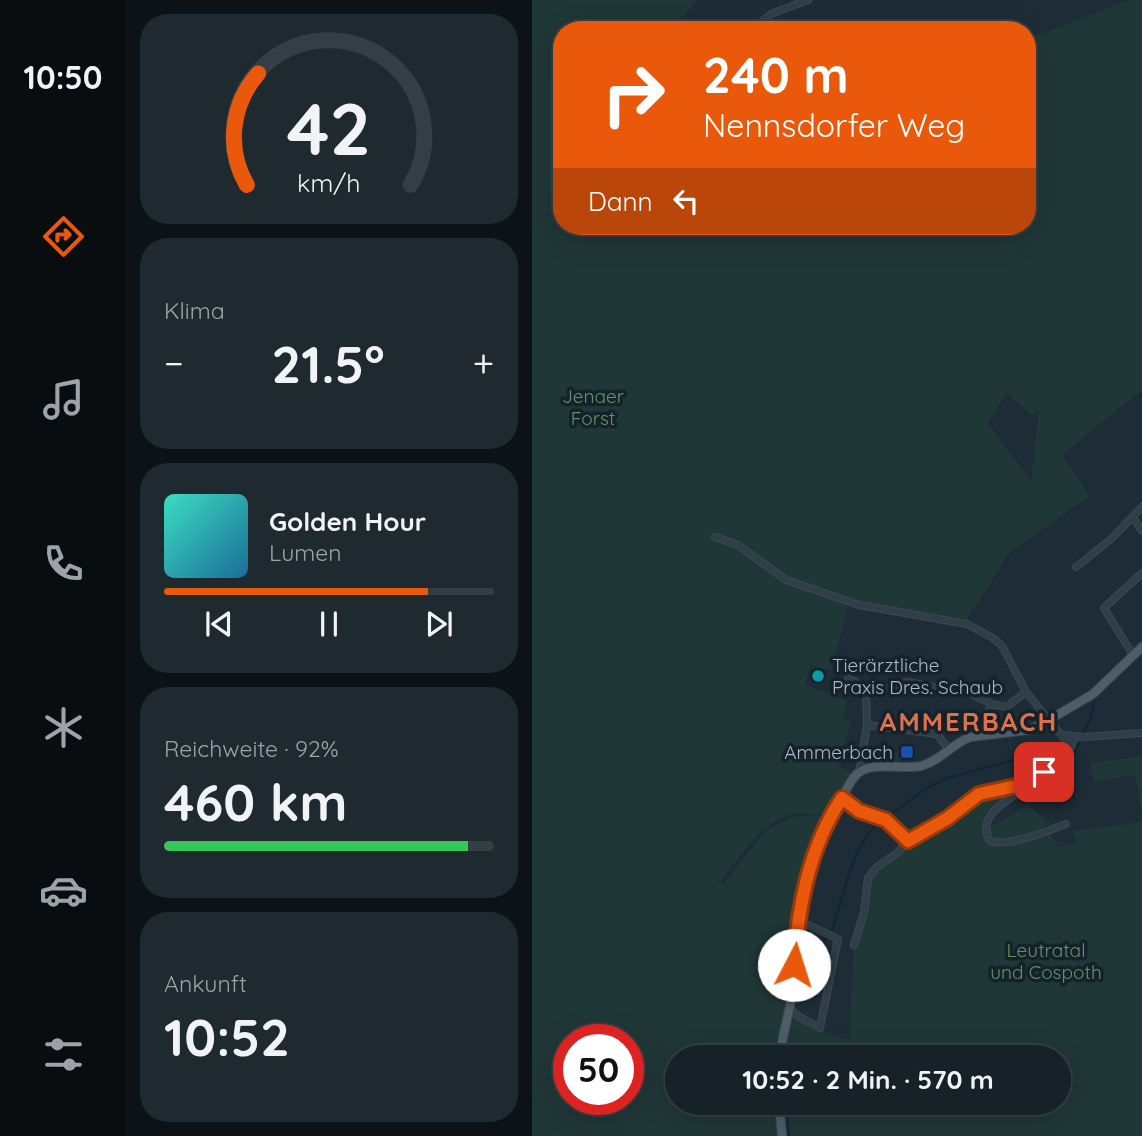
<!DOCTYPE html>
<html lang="de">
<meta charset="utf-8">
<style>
:root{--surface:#162128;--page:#1f2930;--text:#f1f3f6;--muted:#9ea3a8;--line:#353e45;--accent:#ea580c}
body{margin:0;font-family:Quicksand,sans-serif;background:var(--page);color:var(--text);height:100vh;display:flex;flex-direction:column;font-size:26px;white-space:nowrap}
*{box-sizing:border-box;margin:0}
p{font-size:23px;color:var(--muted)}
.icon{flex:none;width:38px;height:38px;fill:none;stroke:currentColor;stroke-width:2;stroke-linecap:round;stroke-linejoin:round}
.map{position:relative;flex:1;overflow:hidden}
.side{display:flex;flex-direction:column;gap:14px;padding:14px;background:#0c1216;width:406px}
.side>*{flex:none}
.banner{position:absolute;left:21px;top:21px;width:483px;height:214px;border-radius:28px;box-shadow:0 7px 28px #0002,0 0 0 2px var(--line);background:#ea580c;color:#fff;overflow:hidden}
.speed{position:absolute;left:21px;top:1024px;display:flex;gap:14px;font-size:35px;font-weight:700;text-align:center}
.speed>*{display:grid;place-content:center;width:91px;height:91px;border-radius:50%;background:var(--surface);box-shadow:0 7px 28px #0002,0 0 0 2px var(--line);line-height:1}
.speed .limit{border:10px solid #d22;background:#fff;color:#111}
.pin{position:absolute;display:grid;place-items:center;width:60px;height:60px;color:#fff;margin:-30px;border-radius:14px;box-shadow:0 4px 10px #0006}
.me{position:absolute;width:77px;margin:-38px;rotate:5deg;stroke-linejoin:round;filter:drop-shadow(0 0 5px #0008)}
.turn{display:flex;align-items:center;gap:24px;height:147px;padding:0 35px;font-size:32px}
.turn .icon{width:91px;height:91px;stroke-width:2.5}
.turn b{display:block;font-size:49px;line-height:60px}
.then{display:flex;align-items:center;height:66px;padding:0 35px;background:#0003;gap:14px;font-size:26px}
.big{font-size:52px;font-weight:700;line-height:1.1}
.side .tile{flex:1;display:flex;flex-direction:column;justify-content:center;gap:10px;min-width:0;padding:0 24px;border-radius:28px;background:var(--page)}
.side .dial{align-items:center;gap:0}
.dial svg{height:182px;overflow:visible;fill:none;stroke:var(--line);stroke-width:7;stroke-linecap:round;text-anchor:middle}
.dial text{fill:var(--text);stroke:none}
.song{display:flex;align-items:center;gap:21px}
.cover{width:84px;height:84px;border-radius:10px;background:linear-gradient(135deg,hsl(170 70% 55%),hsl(200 70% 35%))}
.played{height:7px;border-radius:4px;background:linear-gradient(90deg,var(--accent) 80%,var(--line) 80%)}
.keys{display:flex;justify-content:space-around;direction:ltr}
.heat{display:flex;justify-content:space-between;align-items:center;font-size:38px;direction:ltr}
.charge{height:10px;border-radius:5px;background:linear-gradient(90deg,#34c759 92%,var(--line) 0)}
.trip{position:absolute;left:133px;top:1045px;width:406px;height:70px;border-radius:35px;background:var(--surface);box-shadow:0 7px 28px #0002,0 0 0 2px var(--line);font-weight:700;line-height:70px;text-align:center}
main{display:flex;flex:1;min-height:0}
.tab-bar{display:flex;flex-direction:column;width:126px;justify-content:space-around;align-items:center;background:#090d10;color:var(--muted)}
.tab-bar .icon{width:49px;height:49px}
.tab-bar .active{color:var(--accent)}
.tab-bar b{font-size:32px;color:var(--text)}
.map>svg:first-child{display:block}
</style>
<main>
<nav class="tab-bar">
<b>10:50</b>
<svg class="icon active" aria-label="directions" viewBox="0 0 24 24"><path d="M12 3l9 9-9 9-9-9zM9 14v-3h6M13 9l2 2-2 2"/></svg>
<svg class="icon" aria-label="music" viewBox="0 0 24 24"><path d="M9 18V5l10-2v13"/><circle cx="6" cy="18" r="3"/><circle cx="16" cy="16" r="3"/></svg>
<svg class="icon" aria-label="phone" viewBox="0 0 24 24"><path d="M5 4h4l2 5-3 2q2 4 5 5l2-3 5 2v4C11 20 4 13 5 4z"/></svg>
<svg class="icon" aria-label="climate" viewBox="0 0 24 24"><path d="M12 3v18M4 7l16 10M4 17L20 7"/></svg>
<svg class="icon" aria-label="car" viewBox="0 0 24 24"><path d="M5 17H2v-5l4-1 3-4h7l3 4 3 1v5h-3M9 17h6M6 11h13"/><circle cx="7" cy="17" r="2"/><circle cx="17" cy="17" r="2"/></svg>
<svg class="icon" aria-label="filters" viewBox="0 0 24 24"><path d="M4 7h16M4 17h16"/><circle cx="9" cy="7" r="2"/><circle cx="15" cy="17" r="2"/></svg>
</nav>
<section class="side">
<div class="tile dial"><svg viewBox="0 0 100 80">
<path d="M14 69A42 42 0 1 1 86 69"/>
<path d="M14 69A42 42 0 0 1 19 20" stroke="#ea580c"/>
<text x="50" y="56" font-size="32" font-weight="700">42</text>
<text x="50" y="72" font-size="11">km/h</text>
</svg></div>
<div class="tile"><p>Klima</p>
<div class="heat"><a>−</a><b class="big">21.5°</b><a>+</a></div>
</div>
<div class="tile">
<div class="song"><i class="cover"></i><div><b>Golden Hour</b><p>Lumen</p></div></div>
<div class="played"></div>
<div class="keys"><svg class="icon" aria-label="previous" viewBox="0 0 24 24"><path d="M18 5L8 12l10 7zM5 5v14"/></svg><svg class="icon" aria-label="pause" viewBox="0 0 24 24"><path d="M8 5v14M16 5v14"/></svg><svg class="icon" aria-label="next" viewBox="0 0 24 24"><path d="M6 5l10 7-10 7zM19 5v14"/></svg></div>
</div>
<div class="tile"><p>Reichweite · 92%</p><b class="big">460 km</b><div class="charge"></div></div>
<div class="tile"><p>Ankunft</p><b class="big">10:52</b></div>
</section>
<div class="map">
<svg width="610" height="1136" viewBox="0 0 610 1136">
<rect width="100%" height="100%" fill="#1d2c36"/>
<g fill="#1f3736" fill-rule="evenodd">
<path d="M0,0H166L138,30H30V226H495V39L597,0H610V390L530,455L558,496L476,554L447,602L438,611L435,623L318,600L299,671L279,665L273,684L315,701L311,719L319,721L306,765L321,774L298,812C286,816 273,812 261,814C233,819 206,858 190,880L183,882L192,883L234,830L263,816L297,815L276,866L259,989L245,1057H145V1102L245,1103L248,1136H0ZM474,393L500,415L507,409L499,481L456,424ZM37,1040H96V1099H37Z"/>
<path d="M356,745L371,757L369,761L358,763L355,760L353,748Z"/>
<path d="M610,756V813L603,775L562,782L558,763Z"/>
<path d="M464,794L470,800L460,814L454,830L496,805L518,824L480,843L517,831L527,847L546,842L540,831L608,822L610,815V1136H252L249,1103L527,1102V1057H249L258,1013L289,1030L317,1040L322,945L337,877L376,841L448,795Z"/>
</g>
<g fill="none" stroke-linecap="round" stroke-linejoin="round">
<g stroke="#102534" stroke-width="2">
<path d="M551,734L559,717L563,698"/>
<path d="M531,758L541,755L549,739"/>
<path d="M354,818L395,788L416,778L478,761L504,757H526"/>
<path d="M299,933C313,897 317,846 349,821"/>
<path d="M262,1006C269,978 275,957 295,937"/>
<path d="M253,1102L257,1136"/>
</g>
<g stroke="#3c4953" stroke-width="8">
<g id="minor">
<path d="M220,30L239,14L276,0"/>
<path d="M601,518L610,531"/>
<path d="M183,537L206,545L254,580L327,605L435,624L461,638L470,646L494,692L539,747"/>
<path d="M544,567L579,539L610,507"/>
<path d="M601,655L572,608L610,573"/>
<path d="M316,678L334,688L335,725L327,773"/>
<path d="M335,694L375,682L437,693L460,704L474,707L494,692"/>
<path d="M335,725L405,734L417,750"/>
<path d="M450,735L454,715L460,704"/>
<path d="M531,735L552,737L610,733"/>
<path d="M511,774L537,750L543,737"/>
<path d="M504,782C487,795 443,810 457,840C473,849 517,830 534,824"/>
<path d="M310,798C324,815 339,811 355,821C363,825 370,835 376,841"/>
<path d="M322,945L332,912L336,878L345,867L365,853L376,841L416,818L447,794L484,786L498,781L512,772"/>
<path d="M257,1008L266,1016L288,1028L306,939L266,920"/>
</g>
</g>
<g stroke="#3c4953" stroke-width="10">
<g id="major">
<path d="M248,1057C250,1034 258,1012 261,989C263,973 263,957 264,941C268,892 282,841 309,800C314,791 318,780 326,773C342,761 370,770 389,766C409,761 420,743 439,737L496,730L512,723L561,694L610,647"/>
<path d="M247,1102L250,1136"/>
</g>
</g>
<use href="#minor" stroke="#303e47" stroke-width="6"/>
<use href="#major" stroke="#4e5d67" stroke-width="8"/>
</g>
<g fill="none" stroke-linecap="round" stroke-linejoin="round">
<g stroke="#983908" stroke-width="18">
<path id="route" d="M262,965C266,907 277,847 310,798L327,811L354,820L376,841L416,818L447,794L484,786L498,781L512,772"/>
</g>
<use href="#route" stroke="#ea580c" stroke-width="12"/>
</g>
<circle fill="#0f9aa8" stroke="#16222b" stroke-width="2.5" cx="286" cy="676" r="7"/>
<rect fill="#1a4fb4" stroke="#16222b" stroke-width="2.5" x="368" y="745" width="14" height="14" rx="3.5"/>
<g text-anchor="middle" stroke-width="7" stroke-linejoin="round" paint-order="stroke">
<g font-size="19" fill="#609663" stroke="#16222b">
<text x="61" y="403">Jenaer<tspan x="61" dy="22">Forst</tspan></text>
<text x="514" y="957">Leutratal<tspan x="514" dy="22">und Cospoth</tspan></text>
</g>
<g font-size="19" fill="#a9b9c5" stroke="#16222b" text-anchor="start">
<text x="300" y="672">Tierärztliche<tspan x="300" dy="22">Praxis Dres. Schaub</tspan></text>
<text x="361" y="759" text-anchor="end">Ammerbach</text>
</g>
<g font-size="26" font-weight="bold" letter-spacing="2" fill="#db714d" stroke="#16222b">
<text x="437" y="731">AMMERBACH</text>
</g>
</g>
</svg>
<div class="speed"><div class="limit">50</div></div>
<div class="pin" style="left:512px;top:772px;background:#d93025"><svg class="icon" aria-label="arrive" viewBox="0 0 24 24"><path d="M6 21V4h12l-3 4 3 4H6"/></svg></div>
<svg class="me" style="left:262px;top:965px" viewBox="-20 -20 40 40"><circle r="19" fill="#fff"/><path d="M0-13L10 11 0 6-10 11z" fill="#ea580c"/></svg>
<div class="trip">10:52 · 2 Min. · 570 m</div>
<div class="banner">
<div class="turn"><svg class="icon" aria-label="right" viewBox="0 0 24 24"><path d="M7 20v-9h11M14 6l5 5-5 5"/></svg><div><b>240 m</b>Nennsdorfer Weg</div></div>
<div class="then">Dann<svg class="icon" aria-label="left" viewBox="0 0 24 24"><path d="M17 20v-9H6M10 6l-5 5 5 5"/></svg></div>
</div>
</div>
</main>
